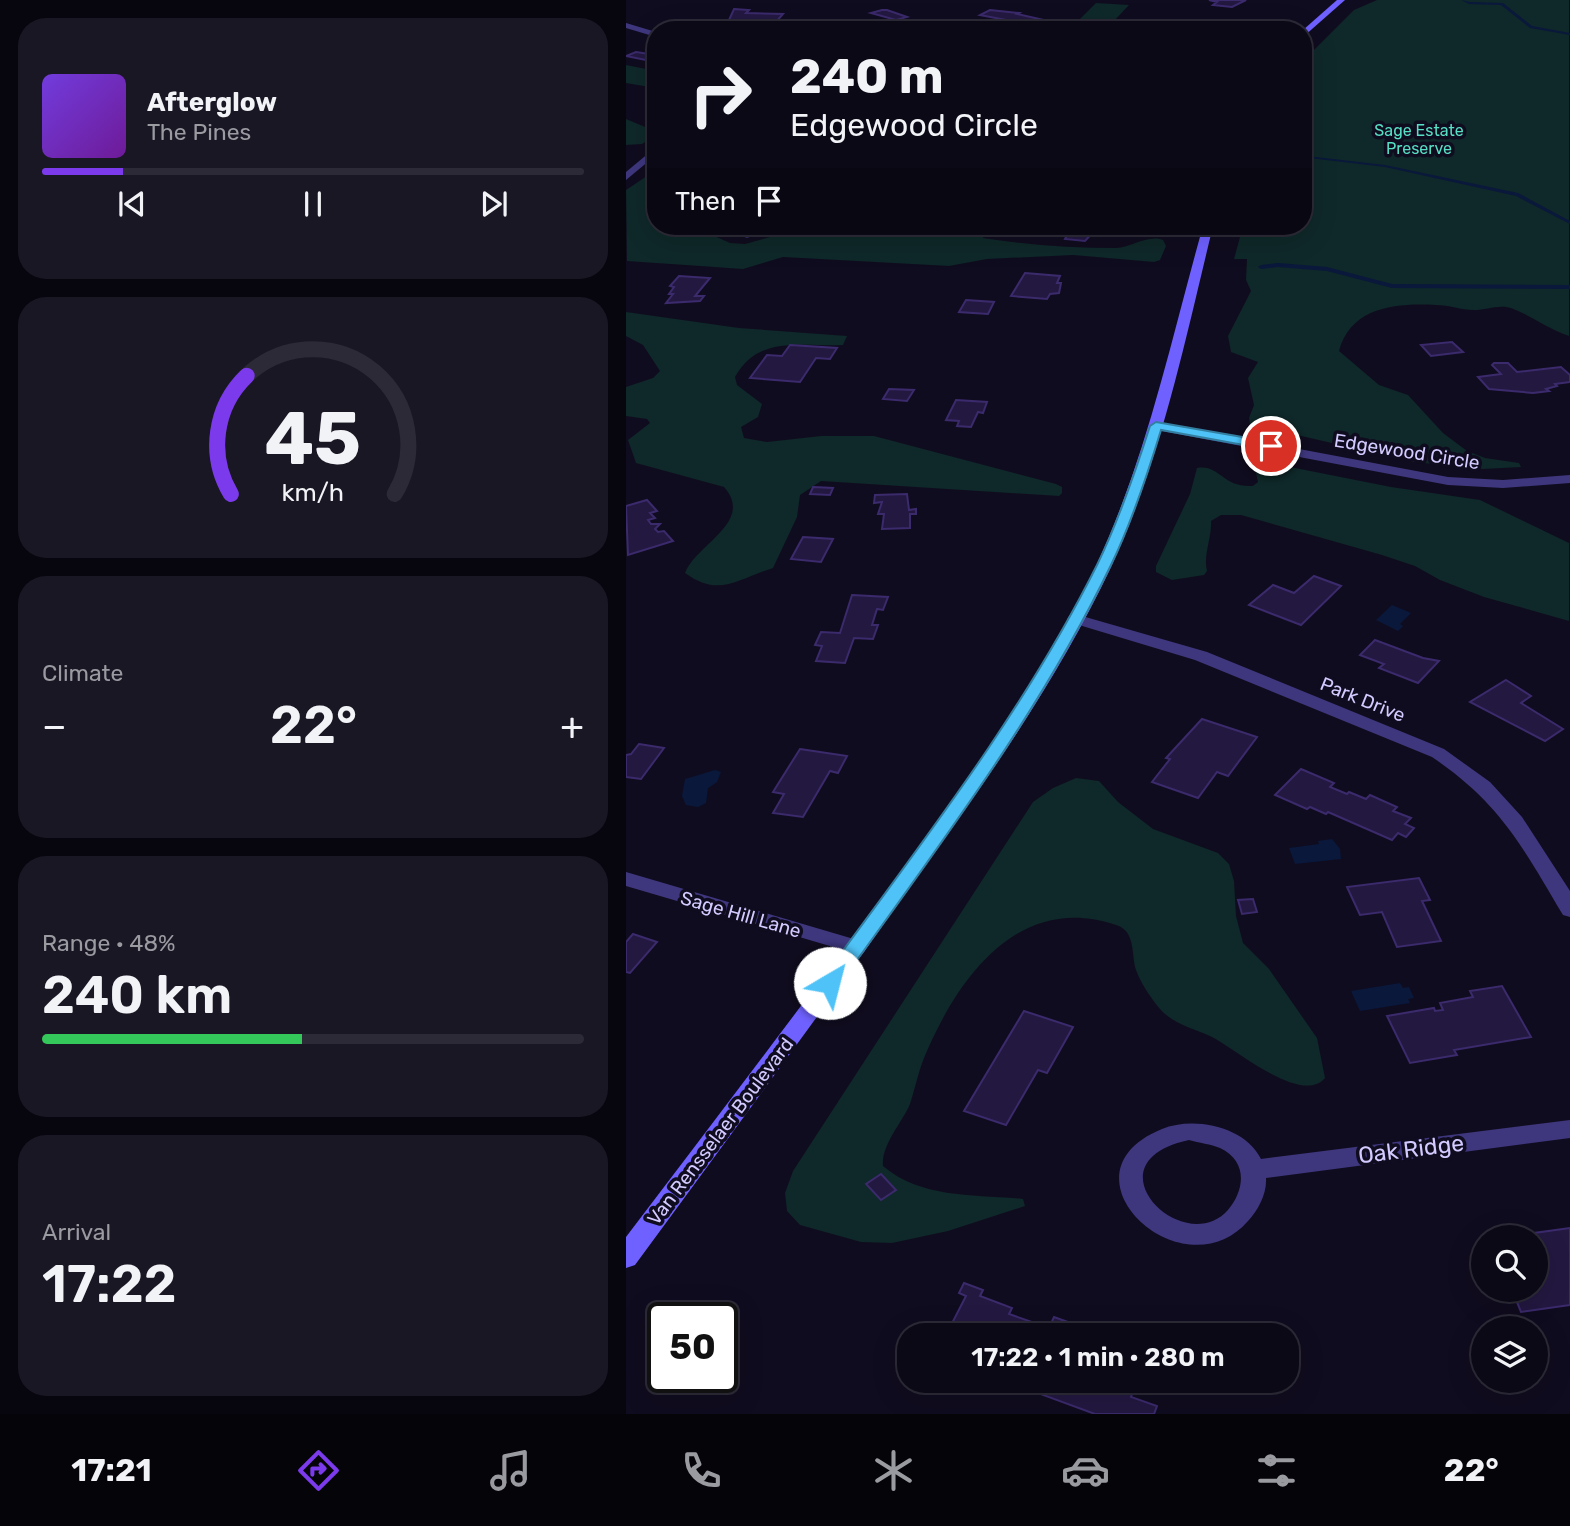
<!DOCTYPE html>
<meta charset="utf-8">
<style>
:root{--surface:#0c0917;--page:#1a1724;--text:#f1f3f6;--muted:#9a9aa1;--line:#2c2a36;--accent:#7c3aed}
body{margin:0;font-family:Rubik,sans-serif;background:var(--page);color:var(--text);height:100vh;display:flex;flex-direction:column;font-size:26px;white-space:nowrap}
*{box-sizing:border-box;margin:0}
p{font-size:23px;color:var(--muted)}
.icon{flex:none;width:38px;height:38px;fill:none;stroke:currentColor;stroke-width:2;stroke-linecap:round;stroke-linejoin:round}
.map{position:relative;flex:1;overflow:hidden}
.details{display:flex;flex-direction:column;gap:18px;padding:18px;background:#07050d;width:626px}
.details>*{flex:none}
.hud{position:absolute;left:21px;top:21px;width:665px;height:214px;border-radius:28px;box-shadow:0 7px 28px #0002,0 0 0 2px var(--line);background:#0c0917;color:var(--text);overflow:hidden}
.controls{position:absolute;left:845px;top:1225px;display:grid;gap:14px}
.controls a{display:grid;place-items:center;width:77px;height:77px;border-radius:50%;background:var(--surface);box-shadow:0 7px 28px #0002,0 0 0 2px var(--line);font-size:35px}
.speed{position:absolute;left:21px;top:1302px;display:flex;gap:14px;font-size:35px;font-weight:700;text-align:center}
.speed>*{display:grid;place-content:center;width:91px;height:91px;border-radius:50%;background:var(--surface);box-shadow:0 7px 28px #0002,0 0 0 2px var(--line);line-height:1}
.speed .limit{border:4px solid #111;border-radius:10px;background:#fff;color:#111}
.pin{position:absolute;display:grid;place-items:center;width:60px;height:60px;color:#fff;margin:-30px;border:4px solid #fff;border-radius:50%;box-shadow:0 2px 7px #0007}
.me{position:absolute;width:77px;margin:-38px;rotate:37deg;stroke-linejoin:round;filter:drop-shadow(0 0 5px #0008)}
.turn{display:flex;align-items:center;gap:24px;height:147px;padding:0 28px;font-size:32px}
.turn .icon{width:91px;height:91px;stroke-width:2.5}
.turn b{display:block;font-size:49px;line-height:60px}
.then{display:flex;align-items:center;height:66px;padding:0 28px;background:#0003;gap:14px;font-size:26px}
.big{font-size:52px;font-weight:600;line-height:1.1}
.details .tile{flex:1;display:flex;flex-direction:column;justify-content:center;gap:10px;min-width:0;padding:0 24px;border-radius:28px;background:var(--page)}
.details .dial{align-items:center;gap:0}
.dial svg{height:182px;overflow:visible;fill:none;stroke:var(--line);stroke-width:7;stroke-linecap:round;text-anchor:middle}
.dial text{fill:var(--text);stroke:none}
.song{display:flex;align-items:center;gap:21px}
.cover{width:84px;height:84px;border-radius:10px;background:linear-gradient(135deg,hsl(260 70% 55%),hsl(280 70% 35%))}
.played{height:7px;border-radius:4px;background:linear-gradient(90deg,var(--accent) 15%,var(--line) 15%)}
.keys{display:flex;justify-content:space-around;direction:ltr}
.heat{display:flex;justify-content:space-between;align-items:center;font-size:38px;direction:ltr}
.charge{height:10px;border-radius:5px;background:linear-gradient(90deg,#34c759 48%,var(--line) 0)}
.trip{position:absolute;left:271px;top:1323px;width:402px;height:70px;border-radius:28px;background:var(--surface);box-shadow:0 7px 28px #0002,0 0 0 2px var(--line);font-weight:600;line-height:70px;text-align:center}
.tab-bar{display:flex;height:112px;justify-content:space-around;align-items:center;background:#050409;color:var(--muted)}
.tab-bar .icon{width:49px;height:49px}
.tab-bar .selected{color:var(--accent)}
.tab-bar b{font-size:32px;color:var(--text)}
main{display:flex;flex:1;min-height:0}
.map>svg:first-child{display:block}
</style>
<main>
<section class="details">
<div class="tile">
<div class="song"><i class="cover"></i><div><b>Afterglow</b><p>The Pines</p></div></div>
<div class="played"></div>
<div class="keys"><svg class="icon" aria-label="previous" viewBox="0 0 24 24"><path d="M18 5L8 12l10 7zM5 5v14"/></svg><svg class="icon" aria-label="pause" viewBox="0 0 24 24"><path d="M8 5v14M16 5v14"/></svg><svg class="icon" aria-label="next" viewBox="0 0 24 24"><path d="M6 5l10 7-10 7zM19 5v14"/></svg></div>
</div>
<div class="tile dial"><svg viewBox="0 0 100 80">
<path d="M14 69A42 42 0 1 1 86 69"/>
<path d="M14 69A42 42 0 0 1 21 17" stroke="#7c3aed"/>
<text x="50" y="56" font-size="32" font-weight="700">45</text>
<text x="50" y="72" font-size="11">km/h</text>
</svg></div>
<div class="tile"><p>Climate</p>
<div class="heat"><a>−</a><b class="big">22°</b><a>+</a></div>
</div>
<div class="tile"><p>Range · 48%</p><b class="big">240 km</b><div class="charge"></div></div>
<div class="tile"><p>Arrival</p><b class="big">17:22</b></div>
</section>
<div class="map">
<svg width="944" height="1414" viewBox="0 0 944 1414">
<rect width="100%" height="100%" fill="#100c1f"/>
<g fill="#0f2829">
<path d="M751,0H943V336C922,329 906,316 885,308C872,304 861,310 848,310C835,310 823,305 810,305C772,303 725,306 713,351L753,385L782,395L817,433L841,451L859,458L893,463L895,467L857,469L788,462L624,424L623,418L628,405L622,378L632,362L605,352L602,336L625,291L620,280L621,259H608L617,226H677V61L728,10Z"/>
<path d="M470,3L503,5L486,23L452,21Z"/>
<path d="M0,65L30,71V88L0,83Z"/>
<path d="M0,119L24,129L27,137L16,144L0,145Z"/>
<path d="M30,170V226H66L104,243L119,244L173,229L200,226H360L357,238C401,245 446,248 490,248C506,247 522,234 537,240L540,246L534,260L528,262L447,255L361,259L323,266L157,257L117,269L1,261L0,190Z"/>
<path d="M0,312L113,328L221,336L217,345C176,347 133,334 109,377L111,385L136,404L132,417L115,427L118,438L141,442L195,436H248L430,484L436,487V493L433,496L195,481L174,495L171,517L147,568C112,579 93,598 59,573C70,544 129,522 98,487L10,463L2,440L24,423L21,419L0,416V387L27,378L34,371L17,345L0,336Z"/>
<path d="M644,463L765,487L854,500L943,543V621L858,597L814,580L789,566L756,555L615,515H595L585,521C586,538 577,555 581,571L578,575L546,580L530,572V566L564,494L571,468C594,464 596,488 627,486L632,482L629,469L633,464Z"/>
<path d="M450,778L473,781L492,802L527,829L592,853L603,864L608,881L610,916L617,943L643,969L691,1038L699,1078C676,1106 608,1048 586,1037C571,1030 552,1025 539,1014C533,1009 527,1000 522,993C518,987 513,978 510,970C505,954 510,931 490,925C392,892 331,979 298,1058C292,1073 289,1089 284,1104C276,1123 255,1145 257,1166C296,1199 348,1194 397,1199L399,1206L322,1231L266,1243L235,1242L174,1225L161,1211L159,1193L167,1171L407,802L427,788Z"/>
</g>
<g fill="#09183b">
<path d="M766,605L785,613L774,624L777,626L772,631L750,620Z"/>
<path d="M89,770L95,772L91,782L82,788L80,803L72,807L60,805L56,796L59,779Z"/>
<path d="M706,839L714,849L715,859L669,864L663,848L693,844L692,841Z"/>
<path d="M774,983L777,988L783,987L788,998L782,999L784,1003L734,1011L725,991Z"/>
</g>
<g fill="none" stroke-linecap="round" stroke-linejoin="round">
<g fill="#09183b" fill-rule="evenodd">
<path d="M835,0L844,2L877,3L906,26L944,33V35L904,28L875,5L843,4Z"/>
<path d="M681,156L759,165L892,193L944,221V224L890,196L759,167L683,158H681Z"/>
<path d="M652,263L701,267L766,284L944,285V289L766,288L701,271L652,267L635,269L632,267L635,265Z"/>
</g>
</g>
<g fill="#231840" stroke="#3b2a6c" stroke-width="2">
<path d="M583,0H620L606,7L587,5L591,2Z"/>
<path d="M108,9L123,10L120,13L157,14L150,22L103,20Z"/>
<path d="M256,10H261L281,17L270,20L245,13Z"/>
<path d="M364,10L393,13L391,14L418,20L406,25L354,15Z"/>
<path d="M10,52L30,55V62L0,56Z"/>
<path d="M163,226L154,229L144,228L121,237L108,232L125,226Z"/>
<path d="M437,226H473L459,241L439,239L443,232H436Z"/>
<path d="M399,273L434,276L431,283H435L433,293L424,294L421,299L385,296Z"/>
<path d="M53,276L84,278L69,296H78L74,301L40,303L47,294H43L48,287L44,286Z"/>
<path d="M340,300L368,302L362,314L333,312Z"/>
<path d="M826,342L837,352L805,356L795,345Z"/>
<path d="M164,345L211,348L204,359L190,358L174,382L124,378L141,355L156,356Z"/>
<path d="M868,363H882L891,372L935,367L944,375V382L929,384L931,386L920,389L923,391L907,393L863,389L852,377L875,374L866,365Z"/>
<path d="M263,389L288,390L281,401L257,399Z"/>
<path d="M330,400L361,402L357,413L352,412L345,427L331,426L333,421L320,420Z"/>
<path d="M187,487L207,488L204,495L184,494Z"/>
<path d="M281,494L283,510L290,509V514H284V528L256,529L258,514H252L256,502L248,503L249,495Z"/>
<path d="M21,500L31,511L24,513L29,518L22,520L25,524H34L29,529L32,532L38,531L47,541L2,555L0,506Z"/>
<path d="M177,537L207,539L195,562L165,559Z"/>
<path d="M688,576L715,586L675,625L623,605L647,585L668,593Z"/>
<path d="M226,595L262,597L257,610L251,609L246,625H252L247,639L228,638L219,663L190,661L196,646L189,645L195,632L214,633Z"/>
<path d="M749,640L797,658L813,661L792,683L753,668L758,664L734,655Z"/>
<path d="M880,680L905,696L895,703L937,729L919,741L844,702Z"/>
<path d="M576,719L631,737L602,776L591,772L572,798L526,782L544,759L540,758Z"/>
<path d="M13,744L38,748L15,779L0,777V755L5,754Z"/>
<path d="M174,749L221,756L212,773L204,771L177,817L147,813L158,794L147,792Z"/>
<path d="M675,769L708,783L704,787L721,794L723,792L740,799L744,795L771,807L767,811L785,818L779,824L788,828L780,837L772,833L766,840L702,812L700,814L684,807L681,809L649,795Z"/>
<path d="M793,878L804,900L796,901L815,941L771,947L756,912L734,915L721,887Z"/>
<path d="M627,899L631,912L616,914L612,900Z"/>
<path d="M7,934L31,942L4,973L0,972V942Z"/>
<path d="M876,986L905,1037L828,1050L831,1055L784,1063L761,1016L808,1008L809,1011L817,1010L814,1003L847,997L844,991Z"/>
<path d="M398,1011L447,1027L421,1073L412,1070L380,1125L338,1111Z"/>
<path d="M255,1174L270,1190L255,1200L240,1184Z"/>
<path d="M944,1228V1305L895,1312L886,1290H910V1237H879Z"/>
<path d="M338,1283L357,1290L354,1296L386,1308L383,1314L423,1328L428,1317L478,1335H320L340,1296L333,1293Z"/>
<path d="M379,1381H511L505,1397L531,1406L528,1414H469Z"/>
</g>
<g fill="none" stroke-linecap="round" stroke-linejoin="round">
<g fill="#3e377e" fill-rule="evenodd">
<path d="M0,23L30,32V37L0,28Z"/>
<path d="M30,147V155L0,180V172Z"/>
<path d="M530,422L822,477L877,480L944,475V483L877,488L822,485L525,429V423Z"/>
<path d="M449,614L581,652L818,749L864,782L896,817L944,891V917L937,915C896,846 874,803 806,757L569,660L443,622L441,619L443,616Z"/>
<path d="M0,872L238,942L241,947L238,952L231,954L0,886Z"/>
<path d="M944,1120V1138L640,1178C641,1194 632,1210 622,1221C557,1296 425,1174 536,1129C567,1116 619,1126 635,1159ZM563,1140C573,1143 585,1144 594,1148C622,1161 619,1190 602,1210C557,1260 459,1162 563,1140Z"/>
</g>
<g fill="#6f61ff" fill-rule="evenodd">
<path d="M711,0H719L677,37V30Z"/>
<path d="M577,226H587C559,341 535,459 485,567C432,680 359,782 286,884C196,1012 102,1138 9,1265L0,1268V1237C95,1112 191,986 284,859C352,765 422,670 471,564C521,456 545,340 577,226Z"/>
</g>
</g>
<path fill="#4fc3f7" stroke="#337fa1" stroke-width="2" d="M530,422L645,442L651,446L645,450L535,430C521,476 506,522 485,565C412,717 308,852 211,988H197L194,983L197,978C294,845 397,713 471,565C493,520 509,473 524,426Z"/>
<g text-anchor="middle" stroke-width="7" stroke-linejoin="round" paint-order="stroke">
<g font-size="16" fill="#56dfc5" stroke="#100c1f">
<text x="793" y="136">Sage Estate<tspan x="793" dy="18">Preserve</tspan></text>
</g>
<g font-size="19" fill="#d3caff" stroke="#100c1f">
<text transform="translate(781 451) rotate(9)" y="7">Edgewood Circle</text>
<text transform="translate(737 699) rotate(22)" y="7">Park Drive</text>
<text transform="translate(115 914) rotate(16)" y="7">Sage Hill Lane</text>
<text transform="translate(94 1131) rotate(-53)" y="7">Van Rensselaer Boulevard</text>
</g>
<g font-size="23" fill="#d3caff" stroke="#100c1f">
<text transform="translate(785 1149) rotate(-7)" y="8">Oak Ridge</text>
</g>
</g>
</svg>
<div class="controls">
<a><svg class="icon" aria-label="search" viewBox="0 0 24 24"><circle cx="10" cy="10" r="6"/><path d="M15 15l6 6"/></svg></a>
<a><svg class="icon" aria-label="layers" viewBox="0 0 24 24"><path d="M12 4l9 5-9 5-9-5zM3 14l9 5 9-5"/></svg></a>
</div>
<div class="speed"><div class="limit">50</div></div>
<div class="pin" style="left:645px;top:446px;background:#d93025"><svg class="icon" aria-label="arrive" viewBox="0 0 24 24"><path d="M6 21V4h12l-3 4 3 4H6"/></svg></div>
<svg class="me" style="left:204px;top:983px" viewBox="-20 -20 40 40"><circle r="19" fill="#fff"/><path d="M0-13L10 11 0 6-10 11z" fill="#4fc3f7"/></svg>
<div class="trip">17:22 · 1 min · 280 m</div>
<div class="hud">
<div class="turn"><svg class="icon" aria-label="right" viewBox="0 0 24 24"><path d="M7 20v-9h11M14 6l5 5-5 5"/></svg><div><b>240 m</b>Edgewood Circle</div></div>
<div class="then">Then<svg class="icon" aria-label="arrive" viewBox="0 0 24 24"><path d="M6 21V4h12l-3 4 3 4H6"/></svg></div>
</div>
</div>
</main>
<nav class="tab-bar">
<b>17:21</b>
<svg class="icon selected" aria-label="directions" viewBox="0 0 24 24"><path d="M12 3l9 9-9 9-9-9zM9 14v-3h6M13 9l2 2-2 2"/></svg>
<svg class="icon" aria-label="music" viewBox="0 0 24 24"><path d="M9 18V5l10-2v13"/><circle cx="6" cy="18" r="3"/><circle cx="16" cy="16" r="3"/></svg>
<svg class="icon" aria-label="phone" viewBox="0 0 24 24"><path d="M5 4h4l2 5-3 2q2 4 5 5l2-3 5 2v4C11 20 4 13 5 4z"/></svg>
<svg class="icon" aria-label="climate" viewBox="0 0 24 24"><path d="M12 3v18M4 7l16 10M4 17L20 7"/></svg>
<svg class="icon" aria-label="car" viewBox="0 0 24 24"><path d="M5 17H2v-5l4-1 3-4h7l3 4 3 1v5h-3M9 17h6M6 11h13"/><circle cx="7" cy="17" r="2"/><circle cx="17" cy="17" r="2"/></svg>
<svg class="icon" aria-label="filters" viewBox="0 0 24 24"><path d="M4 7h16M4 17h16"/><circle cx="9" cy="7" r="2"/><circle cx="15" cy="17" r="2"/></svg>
<b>22°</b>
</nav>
